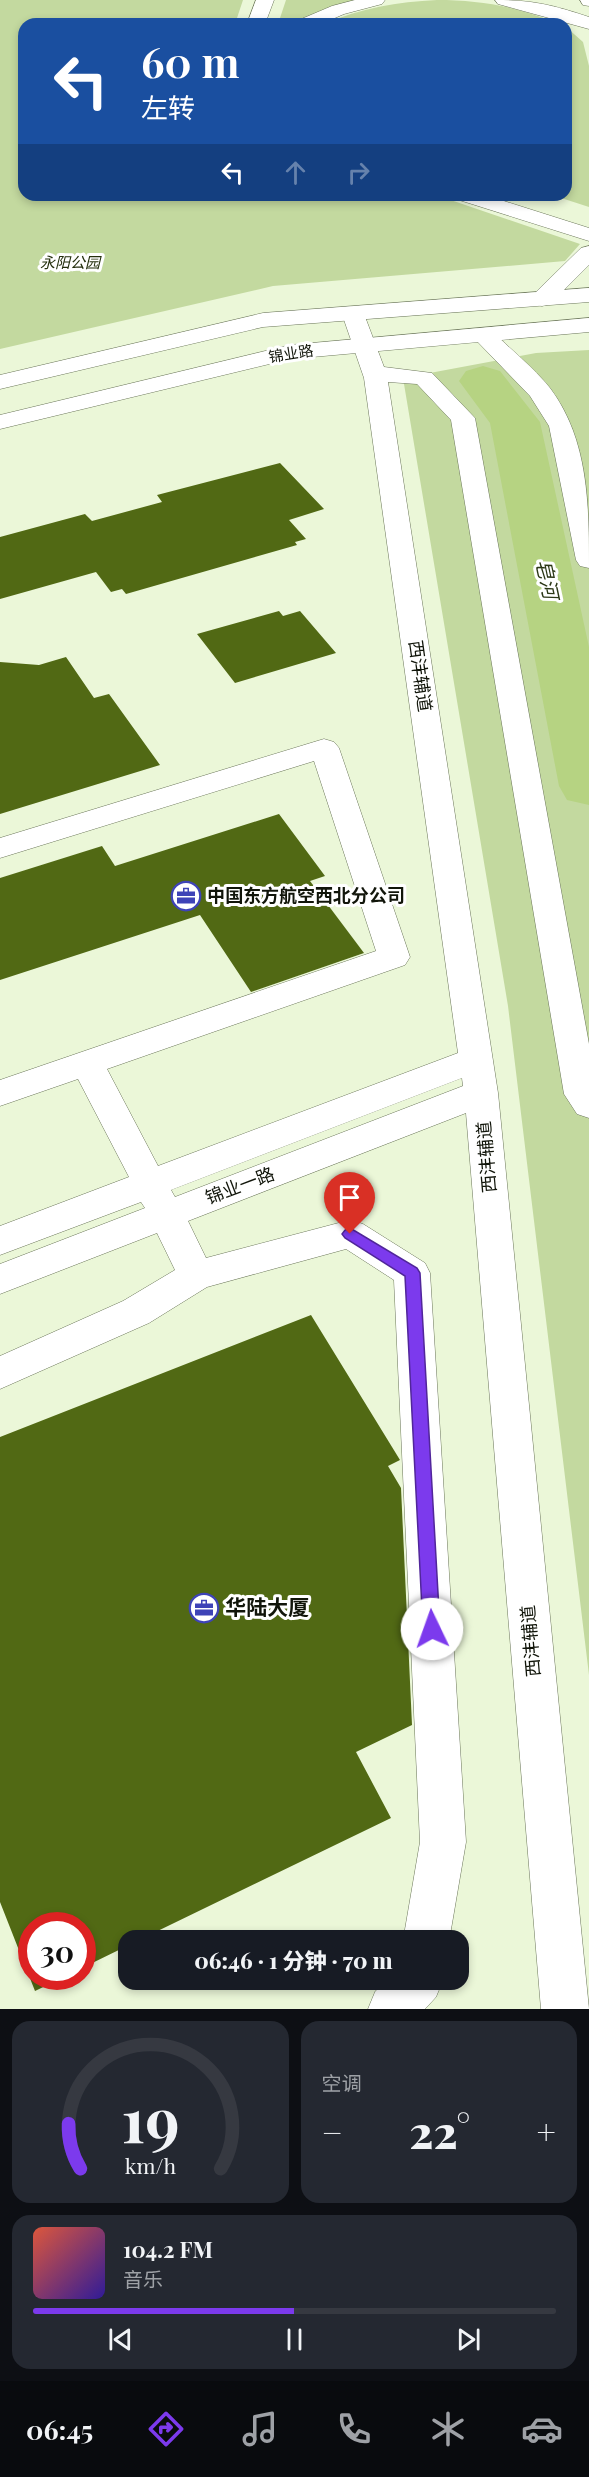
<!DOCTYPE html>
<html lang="zh">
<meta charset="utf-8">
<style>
:root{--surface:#171b24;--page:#242831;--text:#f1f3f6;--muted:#9ea1a6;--line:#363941;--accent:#7c3aed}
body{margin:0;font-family:"Playfair Display","Noto Sans SC",serif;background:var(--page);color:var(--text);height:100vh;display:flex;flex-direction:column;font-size:22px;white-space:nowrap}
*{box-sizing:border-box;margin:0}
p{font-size:20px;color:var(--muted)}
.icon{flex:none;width:33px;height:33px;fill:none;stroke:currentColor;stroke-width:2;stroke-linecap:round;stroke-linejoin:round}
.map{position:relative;height:2009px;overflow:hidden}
.details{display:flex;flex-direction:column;gap:12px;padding:12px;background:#0d0f14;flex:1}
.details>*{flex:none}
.hud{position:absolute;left:18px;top:18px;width:554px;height:183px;border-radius:18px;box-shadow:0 3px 9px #0003;background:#1a4fa0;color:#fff;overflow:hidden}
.speed{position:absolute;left:18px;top:1912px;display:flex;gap:12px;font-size:30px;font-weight:700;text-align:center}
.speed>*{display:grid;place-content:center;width:78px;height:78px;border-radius:50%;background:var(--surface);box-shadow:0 3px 9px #0003;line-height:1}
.speed .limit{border:9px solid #d22;background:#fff;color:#111}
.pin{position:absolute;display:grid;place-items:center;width:51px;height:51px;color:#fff;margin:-62px -26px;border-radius:50% 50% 50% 0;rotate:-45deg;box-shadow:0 0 6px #0007}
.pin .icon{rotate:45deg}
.me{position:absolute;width:66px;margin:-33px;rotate:357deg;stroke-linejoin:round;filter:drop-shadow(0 0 4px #0008)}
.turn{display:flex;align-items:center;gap:21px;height:126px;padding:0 24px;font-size:27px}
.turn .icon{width:78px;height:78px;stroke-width:2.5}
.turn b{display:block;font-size:42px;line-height:51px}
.lanes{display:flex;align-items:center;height:57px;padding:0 24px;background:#0003;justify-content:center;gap:30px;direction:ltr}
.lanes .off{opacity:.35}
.big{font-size:45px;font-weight:800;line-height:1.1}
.details .card{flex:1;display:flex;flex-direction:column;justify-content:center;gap:9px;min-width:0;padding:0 21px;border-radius:18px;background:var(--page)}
.details .dial{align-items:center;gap:0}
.dial svg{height:156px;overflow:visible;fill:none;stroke:var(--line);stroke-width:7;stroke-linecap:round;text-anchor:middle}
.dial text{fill:var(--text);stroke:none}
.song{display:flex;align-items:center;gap:18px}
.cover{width:72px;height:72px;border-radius:9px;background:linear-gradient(135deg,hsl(10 70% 55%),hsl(250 70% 35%))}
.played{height:6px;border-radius:3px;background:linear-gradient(90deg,var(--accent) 50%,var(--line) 50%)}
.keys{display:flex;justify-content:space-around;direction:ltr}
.heat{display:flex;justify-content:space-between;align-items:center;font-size:33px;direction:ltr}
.details .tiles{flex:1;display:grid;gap:12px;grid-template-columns:1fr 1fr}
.card:last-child{grid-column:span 2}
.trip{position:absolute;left:118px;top:1930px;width:351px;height:60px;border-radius:18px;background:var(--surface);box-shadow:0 3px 9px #0003;font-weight:800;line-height:60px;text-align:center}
.menu{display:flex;height:96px;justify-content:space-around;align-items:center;background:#090b0e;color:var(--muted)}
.menu .icon{width:42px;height:42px}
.menu .active{color:var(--accent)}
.menu b{font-size:27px;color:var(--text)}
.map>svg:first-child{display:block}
</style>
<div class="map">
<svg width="589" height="2009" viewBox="0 0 589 2009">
<rect width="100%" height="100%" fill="#ebf7d8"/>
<g fill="#c3d99f">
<path d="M0,0H243L235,24H24V195H436L580,244L565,261L273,286L0,349Z"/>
<path d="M286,0H355L327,8L295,24H278Z"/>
<path d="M437,0C481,0 519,7 559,24H324C361,8 397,2 437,0Z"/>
<path d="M566,27L583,42L589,66V207L552,195H566Z"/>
<path d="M589,350V1675L508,1006L403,378L536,353Z"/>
</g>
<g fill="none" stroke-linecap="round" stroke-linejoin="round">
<path fill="#b6d382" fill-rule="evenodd" d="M483,366L500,371L540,422L589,647V805L567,800L559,786L490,423L459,381L466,371Z"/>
</g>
<g fill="#516914">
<path d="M280,463L324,509L289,520L306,539L295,542L297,545L126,594L122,589L111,592L96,572L0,599V537L85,514L92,521L162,502L157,495Z"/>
<path d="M279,611L283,616L300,611L336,653L235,683L197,634Z"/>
<path d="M66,657L94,698L109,694L160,765L0,814V662L39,665Z"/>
<path d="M279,814L325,876L310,881L364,953L251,992L200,915L0,980V878L102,846L115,866Z"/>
<path d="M311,1315L400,1460L388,1466L401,1488L412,1725L356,1752L391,1818L137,1941H129V1945L82,1968V1926H32V1977H64L35,1991L0,1902V1437Z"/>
</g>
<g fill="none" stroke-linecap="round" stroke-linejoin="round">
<g stroke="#6b765a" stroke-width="1">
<g id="minor">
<path d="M353,307L361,309L364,314L384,367L432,373L475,418L589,1044V1118L577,1114L564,1094L451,420L417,384L388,382L498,1093L589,2009H541L466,1113L188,1221L206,1258L350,1220L363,1224L425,1263L430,1273L466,1842L449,1941H403L420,1842L394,1280L346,1249L207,1287L149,1323L0,1389V1356L123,1301L175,1270L157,1233L0,1294V1264L145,1208L141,1202L0,1255V1226L129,1177L78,1079L0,1106V1080L376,951L314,761L0,858V838L314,742L324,739L334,742L339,748L410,957L405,965L107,1069L158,1166L458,1053L364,378L342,314L345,309ZM462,1078L463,1086L175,1197L171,1190Z"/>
<path d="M483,328L491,330C510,349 533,367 550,388C589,440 589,506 589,568L580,566L576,560L549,426L530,396L471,335L475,330Z"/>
<path d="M386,1980H443L436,1997L425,2009H368L375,1992Z"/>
</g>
</g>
<g stroke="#6b765a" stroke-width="1">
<g id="major">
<path d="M580,0H589V6L583,5Z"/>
<path d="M589,288V302L263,327L0,389V375L263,313Z"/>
<path d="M589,318V332L290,359L0,429V415L290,345Z"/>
</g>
</g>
<g stroke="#6b765a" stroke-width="1">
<g id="highway">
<path d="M256,0H274L265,24H247Z"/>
<path d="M355,0H385L382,4L344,14L321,24H297L299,20L332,6Z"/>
<path d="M495,0C533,0 553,5 589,17V29L498,4Z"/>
<path d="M452,195H485L589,228V241L456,199Z"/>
<path d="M589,246V265L550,304L542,306L534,304L531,299L534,294L581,248Z"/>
</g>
</g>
<use href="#minor" fill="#fff" fill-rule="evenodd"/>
<use href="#major" fill="#fff" fill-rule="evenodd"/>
<use href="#highway" fill="#fff" fill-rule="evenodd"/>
</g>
<path fill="#7c3aed" stroke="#51269a" stroke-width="1.5" d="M350,1228L417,1268L420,1273L440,1629L438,1634L432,1636L425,1634L423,1629L405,1276L345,1238L342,1234L345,1230Z"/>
<defs>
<g id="office-ring" transform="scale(1.5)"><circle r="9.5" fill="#fff" stroke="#3e43b7" stroke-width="1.5"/><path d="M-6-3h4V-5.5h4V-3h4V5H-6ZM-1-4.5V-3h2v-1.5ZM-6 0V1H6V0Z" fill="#3e43b7"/></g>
</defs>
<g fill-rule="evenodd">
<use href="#office-ring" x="186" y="896"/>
<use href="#office-ring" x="204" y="1608"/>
</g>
<g text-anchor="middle" stroke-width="6" stroke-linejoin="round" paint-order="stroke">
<g font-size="15" font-style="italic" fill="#232e0c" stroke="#fff">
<text x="70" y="268">永阳公园</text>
</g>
<g font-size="15" fill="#11150a" stroke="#fff">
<text transform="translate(291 354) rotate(-9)" y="5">锦业路</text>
</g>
<g font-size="18" fill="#11150a" stroke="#fff">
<text transform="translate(420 676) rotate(82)" y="6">西沣辅道</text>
<text transform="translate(487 1157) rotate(-95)" y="6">西沣辅道</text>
<text transform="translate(240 1186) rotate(-21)" y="6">锦业一路</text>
<text transform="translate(531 1641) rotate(-95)" y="6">西沣辅道</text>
</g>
<g font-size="18" font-weight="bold" fill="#11150a" stroke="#fff" text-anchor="start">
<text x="207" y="902">中国东方航空西北分公司</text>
</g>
<g font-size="20" font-style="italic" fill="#2b3715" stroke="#fff">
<text transform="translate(547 579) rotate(78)" y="7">皂河</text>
</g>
<g font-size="21" font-weight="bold" fill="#11150a" stroke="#fff" text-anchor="start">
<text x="225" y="1615">华陆大厦</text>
</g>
</g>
</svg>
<div class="speed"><div class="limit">30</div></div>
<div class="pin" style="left:350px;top:1234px;background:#d93025"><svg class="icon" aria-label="arrive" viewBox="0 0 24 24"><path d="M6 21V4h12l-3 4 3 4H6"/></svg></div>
<svg class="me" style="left:432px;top:1629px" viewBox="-20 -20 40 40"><circle r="19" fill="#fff"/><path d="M0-13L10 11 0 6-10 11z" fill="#7c3aed"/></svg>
<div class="trip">06:46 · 1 分钟 · 70 m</div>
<div class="hud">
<div class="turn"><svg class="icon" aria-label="left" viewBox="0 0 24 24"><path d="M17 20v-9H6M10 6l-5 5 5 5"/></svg><div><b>60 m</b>左转</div></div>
<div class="lanes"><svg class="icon" aria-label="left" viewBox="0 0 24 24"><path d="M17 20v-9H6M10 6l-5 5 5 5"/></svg><svg class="icon off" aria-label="ahead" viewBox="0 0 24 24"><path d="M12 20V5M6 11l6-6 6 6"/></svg><svg class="icon off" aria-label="right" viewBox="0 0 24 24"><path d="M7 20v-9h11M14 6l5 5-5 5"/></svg></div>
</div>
</div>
<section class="details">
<div class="tiles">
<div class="card dial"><svg viewBox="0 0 100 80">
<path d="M14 69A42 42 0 1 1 86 69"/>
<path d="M14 69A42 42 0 0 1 8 46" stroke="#7c3aed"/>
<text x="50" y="56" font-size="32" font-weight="700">19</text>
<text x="50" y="72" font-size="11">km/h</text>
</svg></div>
<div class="card"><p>空调</p>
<div class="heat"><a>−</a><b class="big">22°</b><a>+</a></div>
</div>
<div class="card">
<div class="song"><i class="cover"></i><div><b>104.2 FM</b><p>音乐</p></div></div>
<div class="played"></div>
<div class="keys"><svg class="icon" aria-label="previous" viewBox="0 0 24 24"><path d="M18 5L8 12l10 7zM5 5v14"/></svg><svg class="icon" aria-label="pause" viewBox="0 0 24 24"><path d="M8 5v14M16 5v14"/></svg><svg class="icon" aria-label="next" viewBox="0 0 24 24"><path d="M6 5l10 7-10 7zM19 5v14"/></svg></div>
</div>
</div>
</section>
<nav class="menu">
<b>06:45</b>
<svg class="icon active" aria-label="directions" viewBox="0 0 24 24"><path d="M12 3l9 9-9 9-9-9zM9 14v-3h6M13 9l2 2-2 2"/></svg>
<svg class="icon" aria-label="music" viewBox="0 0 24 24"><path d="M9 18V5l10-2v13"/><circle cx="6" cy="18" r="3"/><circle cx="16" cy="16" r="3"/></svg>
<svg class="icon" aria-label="phone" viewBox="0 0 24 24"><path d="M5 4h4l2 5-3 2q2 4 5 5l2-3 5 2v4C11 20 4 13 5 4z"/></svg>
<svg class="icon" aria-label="climate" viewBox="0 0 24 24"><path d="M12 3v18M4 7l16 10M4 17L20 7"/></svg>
<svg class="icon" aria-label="car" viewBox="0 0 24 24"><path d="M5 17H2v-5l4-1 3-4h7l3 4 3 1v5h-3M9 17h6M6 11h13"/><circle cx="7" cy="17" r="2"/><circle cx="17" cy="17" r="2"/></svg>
</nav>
